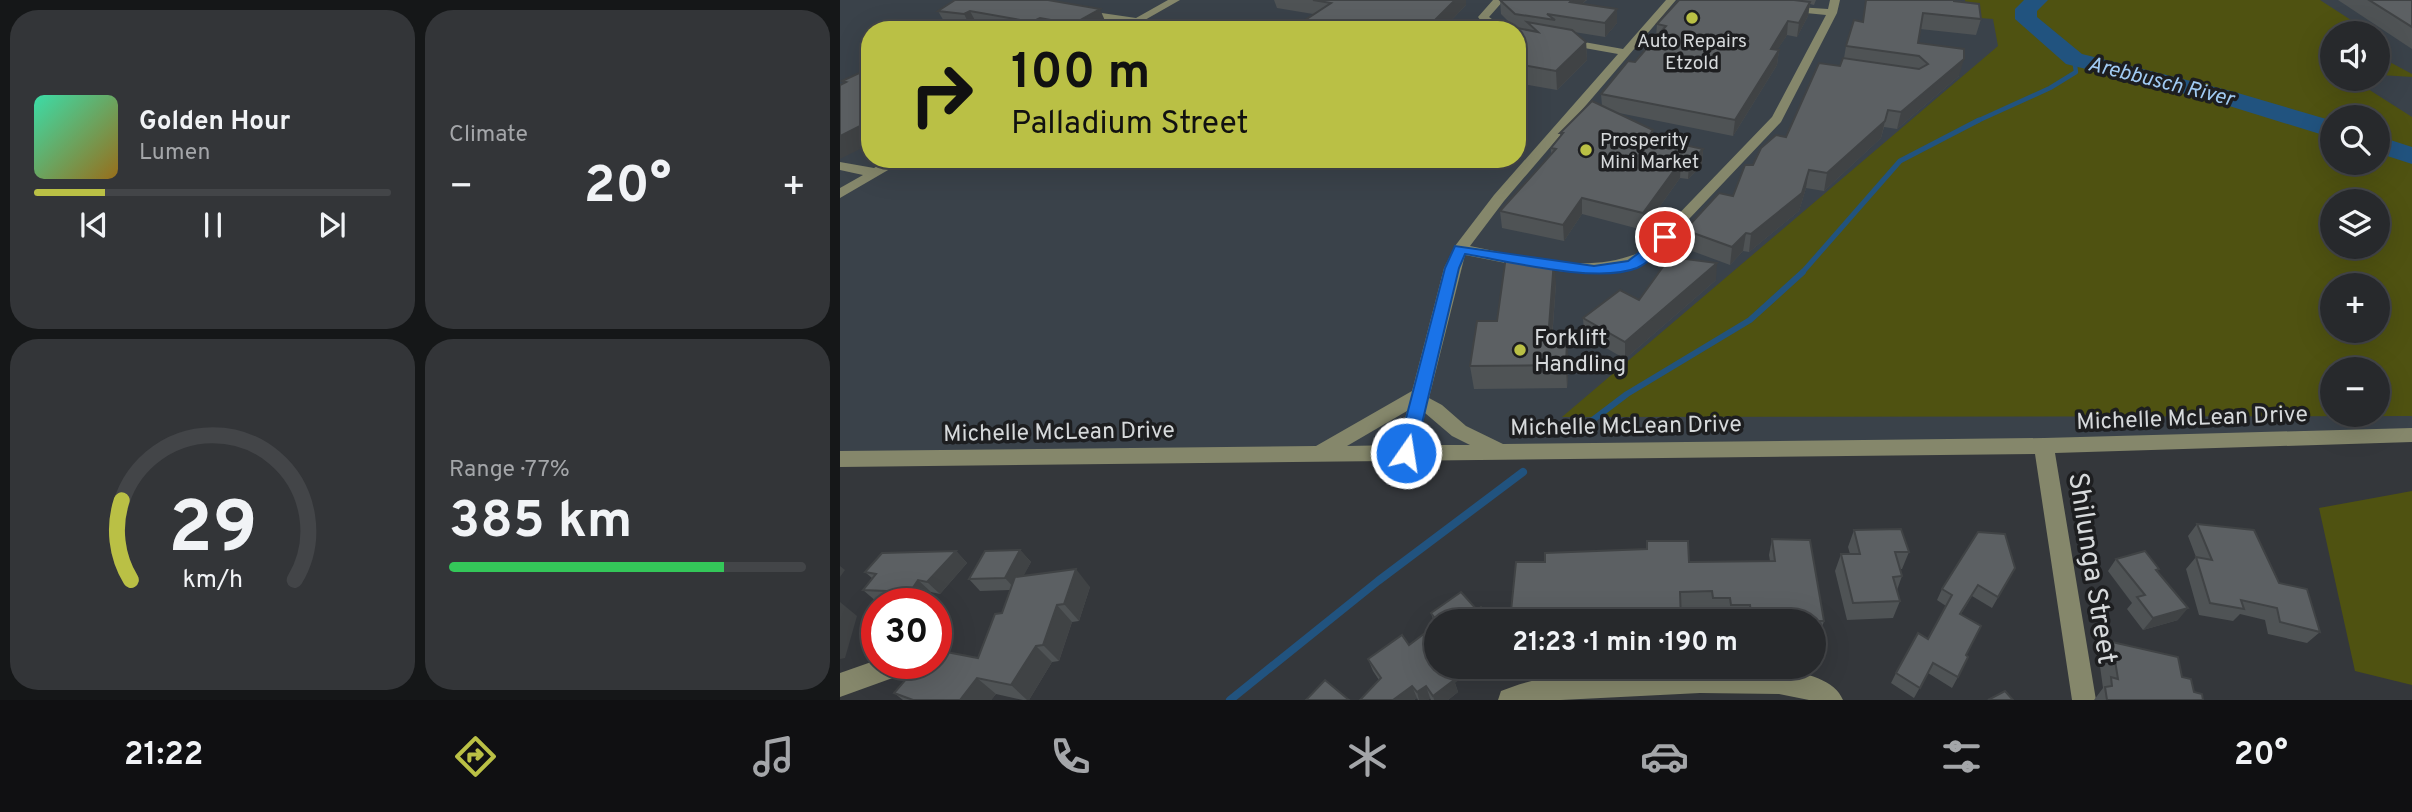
<!DOCTYPE html>
<meta charset="utf-8">
<style>
:root{--surface:#27292c;--page:#333538;--text:#f1f3f6;--muted:#a4a6a9;--line:#434548;--accent:#bac045}
body{margin:0;font-family:Overpass,sans-serif;background:var(--page);color:var(--text);height:100vh;display:flex;flex-direction:column;font-size:26px;white-space:nowrap}
*{box-sizing:border-box;margin:0}
p{font-size:23px;color:var(--muted)}
.icon{flex:none;width:38px;height:38px;fill:none;stroke:currentColor;stroke-width:2;stroke-linecap:round;stroke-linejoin:round}
.map{position:relative;flex:1;overflow:hidden}
.details{display:flex;flex-direction:column;gap:10px;padding:10px;background:#151718;width:840px}
.details>*{flex:none}
.banner{position:absolute;left:21px;top:21px;width:665px;height:147px;border-radius:28px;box-shadow:0 7px 28px #0002,0 0 0 2px var(--line);background:#bac045;color:#111;overflow:hidden}
.buttons{position:absolute;left:1480px;top:21px;display:grid;gap:14px}
.buttons a{display:grid;place-items:center;width:70px;height:70px;border-radius:50%;background:var(--surface);box-shadow:0 7px 28px #0002,0 0 0 2px var(--line);font-size:35px}
.speed{position:absolute;left:21px;top:588px;display:flex;gap:14px;font-size:35px;font-weight:700;text-align:center}
.speed>*{display:grid;place-content:center;width:91px;height:91px;border-radius:50%;background:var(--surface);box-shadow:0 7px 28px #0002,0 0 0 2px var(--line);line-height:1}
.speed .limit{border:10px solid #d22;background:#fff;color:#111}
.pin{position:absolute;display:grid;place-items:center;width:60px;height:60px;color:#fff;margin:-30px;border:4px solid #fff;border-radius:50%;box-shadow:0 2px 7px #0007}
.me{position:absolute;width:77px;margin:-38px;rotate:13deg;stroke-linejoin:round;filter:drop-shadow(0 0 5px #0008)}
.turn{display:flex;align-items:center;gap:24px;height:147px;padding:0 35px;font-size:32px}
.turn .icon{width:91px;height:91px;stroke-width:2.5}
.turn b{display:block;font-size:49px;line-height:60px}
.big{font-size:52px;font-weight:700;line-height:1.1}
.details .tile{flex:1;display:flex;flex-direction:column;justify-content:center;gap:10px;min-width:0;padding:0 24px;border-radius:28px;background:var(--page)}
.details .dial{align-items:center;gap:0}
.dial svg{height:182px;overflow:visible;fill:none;stroke:var(--line);stroke-width:7;stroke-linecap:round;text-anchor:middle}
.dial text{fill:var(--text);stroke:none}
.song{display:flex;align-items:center;gap:21px}
.cover{width:84px;height:84px;border-radius:10px;background:linear-gradient(135deg,hsl(160 70% 55%),hsl(40 70% 35%))}
.played{height:7px;border-radius:4px;background:linear-gradient(90deg,var(--accent) 20%,var(--line) 20%)}
.keys{display:flex;justify-content:space-around;direction:ltr}
.heat{display:flex;justify-content:space-between;align-items:center;font-size:38px;direction:ltr}
.charge{height:10px;border-radius:5px;background:linear-gradient(90deg,#34c759 77%,var(--line) 0)}
.details .tiles{flex:1;display:grid;gap:10px;grid-template-columns:repeat(2,1fr)}
.trip{position:absolute;left:584px;top:609px;width:402px;height:70px;border-radius:35px;background:var(--surface);box-shadow:0 7px 28px #0002,0 0 0 2px var(--line);font-weight:700;line-height:70px;text-align:center}
.dock{display:flex;height:112px;justify-content:space-around;align-items:center;background:#101012;color:var(--muted)}
.dock .icon{width:49px;height:49px}
.dock .current{color:var(--accent)}
.dock b{font-size:32px;color:var(--text)}
main{display:flex;flex:1;min-height:0}
.map>svg:first-child{display:block}
</style>
<main>
<section class="details">
<div class="tiles">
<div class="tile">
<div class="song"><i class="cover"></i><div><b>Golden Hour</b><p>Lumen</p></div></div>
<div class="played"></div>
<div class="keys"><svg class="icon" aria-label="previous" viewBox="0 0 24 24"><path d="M18 5L8 12l10 7zM5 5v14"/></svg><svg class="icon" aria-label="pause" viewBox="0 0 24 24"><path d="M8 5v14M16 5v14"/></svg><svg class="icon" aria-label="next" viewBox="0 0 24 24"><path d="M6 5l10 7-10 7zM19 5v14"/></svg></div>
</div>
<div class="tile"><p>Climate</p>
<div class="heat"><a>−</a><b class="big">20°</b><a>+</a></div>
</div>
<div class="tile dial"><svg viewBox="0 0 100 80">
<path d="M14 69A42 42 0 1 1 86 69"/>
<path d="M14 69A42 42 0 0 1 10 34" stroke="#bac045"/>
<text x="50" y="56" font-size="32" font-weight="700">29</text>
<text x="50" y="72" font-size="11">km/h</text>
</svg></div>
<div class="tile"><p>Range · 77%</p><b class="big">385 km</b><div class="charge"></div></div>
</div>
</section>
<div class="map">
<svg width="1572" height="700" viewBox="0 0 1572 700">
<rect width="100%" height="100%" fill="#34373b"/>
<path fill="#3a424a" fill-rule="evenodd" d="M0,0H1572V440L0,459ZM30,30H677V159H30ZM1493,33H1538V79H1493ZM1493,117H1538V163H1493ZM1493,201H1538V247H1493ZM1493,285H1538V331H1493ZM1493,369H1538V415H1493Z"/>
<g fill="#4f5211" fill-rule="evenodd">
<path d="M1125,0H1480L1531,33H1493V79H1537L1528,89L1572,117V416L722,417L1158,46L1153,19L1127,17ZM1493,117H1538V163H1493ZM1493,201H1538V247H1493ZM1493,285H1538V331H1493ZM1493,369H1538V415H1493Z"/>
<path d="M1538,38L1547,44L1544,59L1572,74V77L1541,75L1538,77Z"/>
<path d="M1572,491V685L1515,671L1479,508Z"/>
</g>
<g fill="none" stroke-linecap="round" stroke-linejoin="round">
<path stroke="#21537f" stroke-width="4.5" d="M1135,122L1210,88L1236,72L1234,59"/>
<path stroke="#21537f" stroke-width="5" d="M961,274L1060,161L1139,120"/>
<path stroke="#21537f" stroke-width="6" d="M746,425L787,394L910,320L963,272"/>
<path stroke="#21537f" stroke-width="8" d="M390,700L538,581L683,472"/>
<g fill="#21537f" fill-rule="evenodd">
<path d="M1184,0H1208L1197,11V17L1242,54L1391,91L1493,121V138L1373,101L1226,64L1175,19V9Z"/>
<path d="M1538,136L1572,147V164L1538,153Z"/>
</g>
<g fill="#85876b" fill-rule="evenodd">
<path d="M328,0H340L289,29L284,26L287,23L241,16L236,13L241,10L296,18Z"/>
<path d="M653,0H664L649,17L668,30H654L647,26L608,30L641,21L638,17Z"/>
<path d="M826,0H836L664,201L630,246C687,257 748,276 803,251L932,117L986,15L946,11L941,8L942,6L988,9L990,0H1000L997,13L941,122L813,257C753,286 688,267 625,255L589,398L602,405L626,426L663,444L1204,438L1572,428V442L1215,453L1256,700H1232L1195,454L0,467V451L476,446L572,391L604,268L615,246L654,195L778,54L677,36V30L783,49ZM567,411L558,445L507,446ZM585,413L612,436L630,445H578Z"/>
<path d="M50,159H67L0,198V188L23,175L0,170V162L34,168Z"/>
<path d="M37,660V663H75L72,671L0,697V673Z"/>
<path d="M860,669C895,669 987,661 1003,700H969L939,694L860,693L721,700H658L661,691C722,666 795,670 860,669Z"/>
</g>
</g>
<g fill="#4f5355">
<path d="M115,0L268,28L266,30H109L98,11Z"/>
<path d="M434,0H626V5L602,30H453V28L473,14L437,8Z"/>
<path d="M660,0H747L742,4L777,9V23L765,37L734,32L746,42L747,60L717,90L677,83V30L661,14Z"/>
<path d="M839,0H976L974,5L970,4L968,16L957,37L947,35L937,50H939L937,65L893,136L774,112L813,130V138L863,149L862,165L848,179L840,178L803,230L742,214L724,241L662,228L660,211L711,154V148L720,137V133L762,106L761,94L795,62L816,37L817,24Z"/>
<path d="M1026,0H1114V1L1141,19L1136,35L1080,29L1078,43L1119,76L1057,129L1044,127L1041,138L984,191L966,188L959,211L909,252L903,251L890,265L844,248L845,230L893,196L913,165L946,137L1000,66L1004,58L1006,46L1023,21Z"/>
<path d="M1498,0H1572V49Z"/>
<path d="M688,256L689,260L716,283L712,340L729,363L727,388L634,389L630,366L657,321Z"/>
<path d="M876,280L785,359L744,335L743,318L799,300Z"/>
<path d="M1357,524L1439,583L1480,632L1467,643L1428,634L1425,620L1400,614L1393,621L1359,615L1346,569L1356,557L1348,536Z"/>
<path d="M1014,530L1069,552L1062,569H1060L1062,576L1057,590L1060,601L1053,618L1007,620L995,571L1001,554H1010L1008,547Z"/>
<path d="M932,539L984,621L979,637H975V621L888,620V614H871L870,607H841V621H670L676,562L930,561L929,555Z"/>
<path d="M180,550L191,562L183,576L250,587L239,621L232,622L219,661L212,662L189,700H183L156,694L151,700H63L54,693L138,658L162,613L170,590L140,591L129,579Z"/>
<path d="M116,551L127,563L100,594L91,592L83,604L37,602L23,590L32,578L25,572Z"/>
<path d="M1276,559L1317,571L1338,620L1303,630L1287,609L1292,603L1268,571Z"/>
<path d="M1175,568L1152,608L1132,596L1121,614L1126,655L1118,677L1112,688L1088,673L1074,698L1051,683L1056,673L1088,639L1106,606L1097,600L1102,589Z"/>
<path d="M637,610L653,621H597V667L615,683L618,692L608,700H591L590,698L588,700H578L577,698L574,700H520L539,680L533,671L528,659L569,645L595,625L591,613Z"/>
<path d="M1272,642L1342,677L1354,692L1363,700H1254L1263,688L1259,659Z"/>
</g>
<g fill="#404345">
<path d="M615,0H626V5L602,30H585Z"/>
<path d="M732,0H746L730,16V2Z"/>
<path d="M970,2L968,16L957,37L959,23Z"/>
<path d="M260,9L268,28L266,30H236L233,24Z"/>
<path d="M777,9V23L765,37V23Z"/>
<path d="M130,11L140,30H132L124,14Z"/>
<path d="M200,18L206,30H196L192,22Z"/>
<path d="M948,21L947,35L929,63L931,49Z"/>
<path d="M746,42L747,60L717,90L716,71Z"/>
<path d="M939,50L937,65L893,136L895,120Z"/>
<path d="M1124,59L1119,76L1057,129L1061,112Z"/>
<path d="M30,121V144L0,159V136Z"/>
<path d="M1045,121L1041,138L984,191L987,173Z"/>
<path d="M863,149L862,165L848,179L849,163Z"/>
<path d="M841,161L840,178L803,230V213Z"/>
<path d="M969,170L966,188L959,211L909,252L911,234Z"/>
<path d="M742,198V214L724,241L723,225Z"/>
<path d="M906,233L903,251L890,265L892,247Z"/>
<path d="M714,260L716,283L710,363L708,340Z"/>
<path d="M877,263L876,280L785,359V342Z"/>
<path d="M727,340L729,363L727,388L726,365Z"/>
<path d="M180,550L191,562L176,590L165,578Z"/>
<path d="M116,551L127,563L100,594L87,582Z"/>
<path d="M0,566L5,570L0,577Z"/>
<path d="M236,569L250,587L239,621L224,604Z"/>
<path d="M78,580L91,592L83,604L70,592Z"/>
<path d="M0,602L17,616L5,658L0,659Z"/>
<path d="M217,605L232,622L219,661L203,645Z"/>
<path d="M1348,608L1338,620L1303,630L1313,618Z"/>
<path d="M196,646L212,662L189,700H187L171,685Z"/>
<path d="M616,667H635L615,683L618,692L608,700H594L593,696L609,672Z"/>
<path d="M137,678L156,694L151,700H120Z"/>
<path d="M572,686L577,698L574,700H553Z"/>
<path d="M586,686L590,698L588,700H579L577,692Z"/>
</g>
<g fill="#5c6063" stroke="#404345" stroke-width="2">
<path d="M115,0H208L260,9L233,24L200,18L192,22L130,11L124,14L98,11Z"/>
<path d="M473,0H615L585,30H464L453,28L491,3Z"/>
<path d="M660,0H732L730,2L777,9L765,23L707,14L715,20L675,14Z"/>
<path d="M839,0H954L970,2L959,23L948,21L931,49L939,50L895,120L761,94L788,61L795,62L826,26L817,24Z"/>
<path d="M1026,0H1114V1L1139,4L1141,19L1083,13L1078,43L1124,49V59L1061,112L1048,110L1045,121L987,173L969,170L962,193L911,234L906,233L892,247L845,230L879,193L893,196L905,165H913L921,148L936,135L946,137L979,63L1000,66L1003,58L1079,69L1088,64L1079,56L1006,46L1014,20L1023,22Z"/>
<path d="M1529,0H1572V27Z"/>
<path d="M645,22L698,32L687,22L732,30L746,42L716,71L677,64V30H636Z"/>
<path d="M30,68V121L0,136V85L6,82L2,81Z"/>
<path d="M752,101L813,130L808,137L863,149L849,163L841,161L803,213L742,198L723,225L660,211L716,149L711,148L723,133H720Z"/>
<path d="M666,256H688V260H714L708,340H727L726,365L630,366L637,321H657Z"/>
<path d="M830,257L877,263L785,342L743,318L780,290L799,300Z"/>
<path d="M1357,524L1414,530L1439,583L1467,589L1480,632L1440,622L1437,608L1401,600L1404,609L1370,603L1356,557L1372,560Z"/>
<path d="M1061,529L1069,552H1055L1062,576L1053,577L1060,601L1013,603L1001,554H1020L1014,530Z"/>
<path d="M1138,532L1165,534L1175,568L1158,597L1138,585L1120,614L1141,626L1126,655L1128,657L1118,677L1093,663L1080,688L1056,673L1078,633L1088,639L1112,595L1102,589Z"/>
<path d="M932,539L970,540L984,621H942L941,613H911L910,605H891L890,598H873L872,591L840,592L841,621H809V618L796,621H767L765,619L752,618V608H701L700,621H670L676,562H705V553L807,549V541H848L849,562L935,561Z"/>
<path d="M180,550L165,578L129,579L145,551Z"/>
<path d="M116,551L87,582L78,580L70,592L23,590L36,574L25,572L42,553Z"/>
<path d="M1305,551L1319,569L1316,570L1348,608L1313,618L1297,597L1305,595L1276,559Z"/>
<path d="M236,569L224,604L217,605L203,645L196,646L171,685L137,678L120,700H73L54,693L80,663H96V650L138,658L155,614L162,613L175,577Z"/>
<path d="M621,592L637,610L641,607L653,621H597L591,613Z"/>
<path d="M597,624V667H616L609,672L614,680L593,696L586,686L577,692L572,686L553,700H520L541,678L528,659L562,635L569,645Z"/>
<path d="M1272,642L1338,657L1342,677L1351,679L1354,692L1362,694L1363,700H1267L1265,687L1272,686L1271,677L1278,679Z"/>
<path d="M485,680L509,700H466Z"/>
<path d="M1165,691L1173,700H1148Z"/>
</g>
<path fill="#1a73e8" stroke="#114b97" stroke-width="2" d="M825,233L831,237L829,240C820,250 810,262 797,268C757,284 668,261 625,254L619,268L575,453L572,458H560L557,453L605,268L615,246L754,266L788,261Z"/>
<g fill="#bac045" stroke="#1d1e20" stroke-width="2.5">
<circle cx="852" cy="18" r="7"/>
<circle cx="746" cy="150" r="7"/>
<circle cx="680" cy="350" r="7"/>
</g>
<g text-anchor="middle" stroke-width="7" stroke-linejoin="round" paint-order="stroke">
<g font-size="19" fill="#d6d9db" stroke="#1d1e20">
<text x="852" y="47">Auto Repairs<tspan x="852" dy="22">Etzold</tspan></text>
<text x="760" y="146" text-anchor="start">Prosperity<tspan x="760" dy="22">Mini Market</tspan></text>
</g>
<g font-size="21" font-style="italic" fill="#a1cbf3" stroke="#1d1e20">
<text transform="translate(1321 81) rotate(14)" y="7">Arebbusch River</text>
</g>
<g font-size="23" fill="#d6d9db" stroke="#1d1e20" text-anchor="start">
<text x="694" y="345">Forklift<tspan x="694" dy="26">Handling</tspan></text>
</g>
<g font-size="23" fill="#d6d9db" stroke="#1d1e20">
<text transform="translate(1352 417) rotate(-2)" y="8">Michelle McLean Drive</text>
<text transform="translate(786 425) rotate(-1)" y="8">Michelle McLean Drive</text>
<text transform="translate(219 431) rotate(-1)" y="8">Michelle McLean Drive</text>
</g>
<g font-size="28" fill="#d6d9db" stroke="#1d1e20">
<text transform="translate(1254 568) rotate(81)" y="10">Shilunga Street</text>
</g>
</g>
</svg>
<div class="buttons">
<a><svg class="icon" aria-label="sound" viewBox="0 0 24 24"><path d="M4 9h4l5-4v14l-5-4H4zM17 9q2 3 0 6"/></svg></a>
<a><svg class="icon" aria-label="search" viewBox="0 0 24 24"><circle cx="10" cy="10" r="6"/><path d="M15 15l6 6"/></svg></a>
<a><svg class="icon" aria-label="layers" viewBox="0 0 24 24"><path d="M12 4l9 5-9 5-9-5zM3 14l9 5 9-5"/></svg></a>
<a>+</a>
<a>−</a>
</div>
<div class="speed"><div class="limit">30</div></div>
<div class="pin" style="left:825px;top:237px;background:#d93025"><svg class="icon" aria-label="arrive" viewBox="0 0 24 24"><path d="M6 21V4h12l-3 4 3 4H6"/></svg></div>
<svg class="me" style="left:566px;top:453px" viewBox="-20 -20 40 40"><circle r="17" fill="#1a73e8" stroke="#fff" stroke-width="3"/><path d="M0-11L8 9 0 5-8 9z" fill="#fff"/></svg>
<div class="trip">21:23 · 1 min · 190 m</div>
<div class="banner">
<div class="turn"><svg class="icon" aria-label="right" viewBox="0 0 24 24"><path d="M7 20v-9h11M14 6l5 5-5 5"/></svg><div><b>100 m</b>Palladium Street</div></div>
</div>
</div>
</main>
<nav class="dock">
<b>21:22</b>
<svg class="icon current" aria-label="directions" viewBox="0 0 24 24"><path d="M12 3l9 9-9 9-9-9zM9 14v-3h6M13 9l2 2-2 2"/></svg>
<svg class="icon" aria-label="music" viewBox="0 0 24 24"><path d="M9 18V5l10-2v13"/><circle cx="6" cy="18" r="3"/><circle cx="16" cy="16" r="3"/></svg>
<svg class="icon" aria-label="phone" viewBox="0 0 24 24"><path d="M5 4h4l2 5-3 2q2 4 5 5l2-3 5 2v4C11 20 4 13 5 4z"/></svg>
<svg class="icon" aria-label="climate" viewBox="0 0 24 24"><path d="M12 3v18M4 7l16 10M4 17L20 7"/></svg>
<svg class="icon" aria-label="car" viewBox="0 0 24 24"><path d="M5 17H2v-5l4-1 3-4h7l3 4 3 1v5h-3M9 17h6M6 11h13"/><circle cx="7" cy="17" r="2"/><circle cx="17" cy="17" r="2"/></svg>
<svg class="icon" aria-label="filters" viewBox="0 0 24 24"><path d="M4 7h16M4 17h16"/><circle cx="9" cy="7" r="2"/><circle cx="15" cy="17" r="2"/></svg>
<b>20°</b>
</nav>
